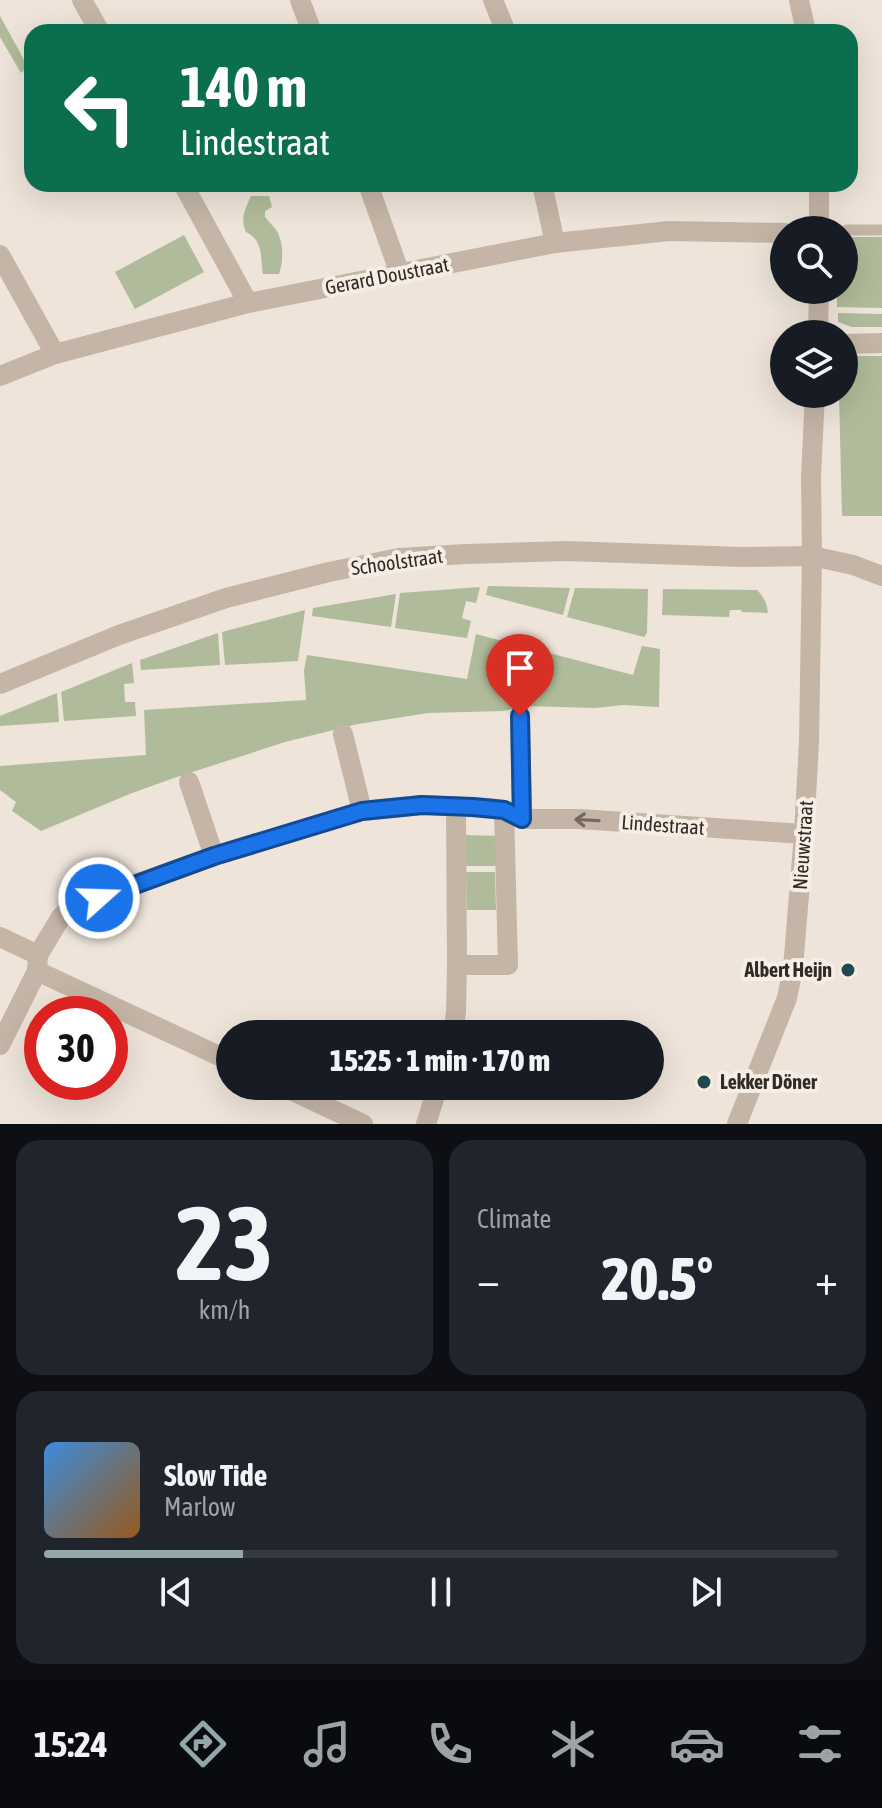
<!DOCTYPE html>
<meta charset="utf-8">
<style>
:root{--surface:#171b24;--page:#20242c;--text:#f1f3f6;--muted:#9ea1a6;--line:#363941;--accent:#93a7aa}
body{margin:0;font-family:"Asap Condensed",sans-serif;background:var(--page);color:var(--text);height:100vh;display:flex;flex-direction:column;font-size:30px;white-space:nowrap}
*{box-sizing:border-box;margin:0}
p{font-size:26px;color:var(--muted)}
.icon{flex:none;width:44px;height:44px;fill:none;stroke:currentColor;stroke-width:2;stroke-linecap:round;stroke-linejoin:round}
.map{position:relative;height:1124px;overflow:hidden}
.sheet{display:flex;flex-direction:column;gap:16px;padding:16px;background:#0d0f14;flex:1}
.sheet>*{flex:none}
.banner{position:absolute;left:24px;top:24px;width:834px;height:168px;border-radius:24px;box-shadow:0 8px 32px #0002;background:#0b6e4f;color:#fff;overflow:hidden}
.fabs{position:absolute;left:770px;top:216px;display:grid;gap:16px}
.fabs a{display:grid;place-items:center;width:88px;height:88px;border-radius:50%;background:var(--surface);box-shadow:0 8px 32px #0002;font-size:40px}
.speed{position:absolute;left:24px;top:996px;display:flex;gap:16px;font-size:40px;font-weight:700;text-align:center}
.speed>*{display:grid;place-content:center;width:104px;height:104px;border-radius:50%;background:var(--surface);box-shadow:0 8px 32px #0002;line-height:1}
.speed .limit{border:12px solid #d22;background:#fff;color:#111}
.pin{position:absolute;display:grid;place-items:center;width:68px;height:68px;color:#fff;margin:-82px -34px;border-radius:50% 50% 50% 0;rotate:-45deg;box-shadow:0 0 8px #0007}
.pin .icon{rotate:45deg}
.me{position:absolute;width:88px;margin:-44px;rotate:70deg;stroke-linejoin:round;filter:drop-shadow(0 0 6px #0008)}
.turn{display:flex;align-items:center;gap:28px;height:168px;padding:0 24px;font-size:36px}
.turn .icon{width:104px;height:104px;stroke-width:2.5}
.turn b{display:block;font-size:56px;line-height:68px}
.big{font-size:60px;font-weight:800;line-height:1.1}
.sheet .tile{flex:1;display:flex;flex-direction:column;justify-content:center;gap:12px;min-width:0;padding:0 28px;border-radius:24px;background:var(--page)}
.sheet .dial{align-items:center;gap:0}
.dial b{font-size:104px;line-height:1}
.song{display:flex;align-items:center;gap:24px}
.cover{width:96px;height:96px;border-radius:12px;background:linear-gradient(135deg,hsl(210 70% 55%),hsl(30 70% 35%))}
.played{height:8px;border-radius:4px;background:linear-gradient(90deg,var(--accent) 25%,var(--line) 25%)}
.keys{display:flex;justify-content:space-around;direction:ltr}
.heat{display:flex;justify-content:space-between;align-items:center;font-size:44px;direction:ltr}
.sheet .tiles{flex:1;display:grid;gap:16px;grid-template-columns:1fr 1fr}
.tile:last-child{grid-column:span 2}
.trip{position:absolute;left:216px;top:1020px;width:448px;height:80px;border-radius:40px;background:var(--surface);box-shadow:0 8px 32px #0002;font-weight:800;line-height:80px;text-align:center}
.dock{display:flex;height:128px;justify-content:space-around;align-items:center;background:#090b0e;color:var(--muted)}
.dock .icon{width:56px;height:56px}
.dock .selected{color:var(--accent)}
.dock b{font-size:36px;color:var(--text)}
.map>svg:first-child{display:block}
</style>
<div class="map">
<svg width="882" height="1124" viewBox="0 0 882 1124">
<rect width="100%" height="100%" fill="#eee4d9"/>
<g fill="#afbb9a">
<path d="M0,16L28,67L21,73L0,37Z"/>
<path d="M251,196H269L272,207L265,211V217C268,221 271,224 274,227C284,239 284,260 279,274H263C260,257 264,241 246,232C240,218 245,210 251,196Z"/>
<path d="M184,235L204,272L135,309L115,272Z"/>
<path d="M844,237H882V308L837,307V290H844Z"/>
<path d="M838,313L882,314V327H852L838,322Z"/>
<path d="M851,356H882V516H842L839,394H844V358Z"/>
<path d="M488,586L570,588L563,615L486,595Z"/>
<path d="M480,587L476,603L466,601L462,618L471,621L467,638L395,628L400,593Z"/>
<path d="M575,588L648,589L647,633L644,637L567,617Z"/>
<path d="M663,589L757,590C764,597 767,603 768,613L742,612L741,610H730L729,617L662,615Z"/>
<path d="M396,594L391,627L312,616L313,608Z"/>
<path d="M305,610L298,661L225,665L222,632Z"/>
<path d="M218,633L220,665L141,670L140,660Z"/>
<path d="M476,634L633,675L642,646L660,649L659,707L623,705L595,708L527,706L503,711L428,713L358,724L285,742L174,778L132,793L41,831L12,811L16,802L0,790V766L146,755L144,710L306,700L304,670L307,655L467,679Z"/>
<path d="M132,663L134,683L124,684L125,702H135L136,716L64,721L61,692Z"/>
<path d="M57,693L59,722L0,726V716Z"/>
<path d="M465,835L500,836V866H463Z"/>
<path d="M466,872H495L496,910H467Z"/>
</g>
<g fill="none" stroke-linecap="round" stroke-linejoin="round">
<path stroke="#c4b5a6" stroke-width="11" d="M847,230H882"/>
<g stroke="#c4b5a6" stroke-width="20">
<path d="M82,0L100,32"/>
<path d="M300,0L312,32"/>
<path d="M493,0L506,32"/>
<path d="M799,0L806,32"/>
<path d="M183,184L248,303"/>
<path d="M368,184L400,274"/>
<path d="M542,184L555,243"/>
<path d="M819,184V230"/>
<path d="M0,255L55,354"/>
<path d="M818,334L819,290"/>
<path d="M844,344L882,343"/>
<path d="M0,376L55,354L248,303L555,243L669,231L784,233"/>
<path d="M520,716L522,819"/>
<path d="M343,734L362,811"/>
<path d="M189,782L214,856"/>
<path d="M0,937L38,955"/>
<path d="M457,965H508L504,810"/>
<path d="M37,971L230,1061"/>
<path d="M453,1034L456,1012L457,965L456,806"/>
<path d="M0,1045L37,971L38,955L61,917L70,908L214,856L362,811L422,805L489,808L504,810L522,819H579L804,834"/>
<path d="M282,1086L363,1124"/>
<path d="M426,1124L438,1086"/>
<path d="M737,1124L787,998L793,968L804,834L809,742L812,556L811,476L815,394"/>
</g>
<path stroke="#c4b5a6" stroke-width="20" d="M0,684L119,635L226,598L329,572L399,558L466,554L566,551L742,557L812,556L853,565L882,576"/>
</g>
<defs><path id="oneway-shaft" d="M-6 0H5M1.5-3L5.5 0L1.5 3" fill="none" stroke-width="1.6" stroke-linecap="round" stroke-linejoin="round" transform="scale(2)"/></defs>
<use stroke="#736960" href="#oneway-shaft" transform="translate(587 820) rotate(-177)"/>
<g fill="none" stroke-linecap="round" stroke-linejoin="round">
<g stroke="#114b97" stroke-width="20">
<path id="route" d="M99,898L214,856L362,811L422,805L473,807L504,810L522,819L520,716"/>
</g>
<use href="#route" stroke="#1a73e8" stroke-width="14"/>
</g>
<g fill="#204a4e" stroke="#f6eee4" stroke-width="3">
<circle cx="848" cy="970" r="8"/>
<circle cx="704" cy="1082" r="8"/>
</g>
<g text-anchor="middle" stroke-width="8" stroke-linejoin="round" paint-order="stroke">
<g font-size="20" fill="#312a26" stroke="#f6eee4">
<text transform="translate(387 276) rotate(-11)" y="7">Gerard Doustraat</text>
<text transform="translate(397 562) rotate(-8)" y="7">Schoolstraat</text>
<text transform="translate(663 825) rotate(4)" y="7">Lindestraat</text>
<text transform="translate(803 845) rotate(-86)" y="7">Nieuwstraat</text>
</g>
<g font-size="20" font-weight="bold" fill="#312a26" stroke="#f6eee4" text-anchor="end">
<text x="832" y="977">Albert Heijn</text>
<text x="720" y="1089" text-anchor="start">Lekker Döner</text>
</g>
</g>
</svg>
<div class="fabs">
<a><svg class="icon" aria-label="search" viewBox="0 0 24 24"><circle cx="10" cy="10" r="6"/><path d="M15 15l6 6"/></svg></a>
<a><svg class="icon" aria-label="layers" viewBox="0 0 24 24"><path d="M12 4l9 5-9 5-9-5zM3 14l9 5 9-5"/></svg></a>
</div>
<div class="speed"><div class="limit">30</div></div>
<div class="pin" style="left:520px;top:716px;background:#d93025"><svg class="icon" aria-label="arrive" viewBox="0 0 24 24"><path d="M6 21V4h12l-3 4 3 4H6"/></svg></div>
<svg class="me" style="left:99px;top:898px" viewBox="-20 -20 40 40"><circle r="17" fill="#1a73e8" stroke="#fff" stroke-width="3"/><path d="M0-11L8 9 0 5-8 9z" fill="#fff"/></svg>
<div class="trip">15:25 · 1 min · 170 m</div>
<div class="banner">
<div class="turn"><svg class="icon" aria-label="left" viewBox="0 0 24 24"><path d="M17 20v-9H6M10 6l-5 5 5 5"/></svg><div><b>140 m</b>Lindestraat</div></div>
</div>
</div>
<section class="sheet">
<div class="tiles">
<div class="tile dial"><b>23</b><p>km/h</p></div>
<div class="tile"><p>Climate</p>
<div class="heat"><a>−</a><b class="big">20.5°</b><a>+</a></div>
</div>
<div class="tile">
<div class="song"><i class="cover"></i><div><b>Slow Tide</b><p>Marlow</p></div></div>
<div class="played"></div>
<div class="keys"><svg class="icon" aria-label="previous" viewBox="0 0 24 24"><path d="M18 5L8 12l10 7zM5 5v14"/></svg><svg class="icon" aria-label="pause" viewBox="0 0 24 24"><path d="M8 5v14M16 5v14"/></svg><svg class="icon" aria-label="next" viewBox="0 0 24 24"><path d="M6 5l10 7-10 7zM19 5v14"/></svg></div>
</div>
</div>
</section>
<nav class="dock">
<b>15:24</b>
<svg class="icon selected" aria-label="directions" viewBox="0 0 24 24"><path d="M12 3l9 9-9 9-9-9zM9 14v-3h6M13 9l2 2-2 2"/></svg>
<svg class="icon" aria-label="music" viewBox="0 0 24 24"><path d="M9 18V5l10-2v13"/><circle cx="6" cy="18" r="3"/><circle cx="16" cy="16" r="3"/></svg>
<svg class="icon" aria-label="phone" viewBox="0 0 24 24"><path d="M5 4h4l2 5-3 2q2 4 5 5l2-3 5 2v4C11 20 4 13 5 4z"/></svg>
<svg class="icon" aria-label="climate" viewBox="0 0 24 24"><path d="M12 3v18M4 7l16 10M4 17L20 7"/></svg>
<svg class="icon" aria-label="car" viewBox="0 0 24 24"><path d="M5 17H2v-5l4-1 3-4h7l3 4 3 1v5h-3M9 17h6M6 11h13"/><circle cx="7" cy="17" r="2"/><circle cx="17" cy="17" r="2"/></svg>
<svg class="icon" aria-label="filters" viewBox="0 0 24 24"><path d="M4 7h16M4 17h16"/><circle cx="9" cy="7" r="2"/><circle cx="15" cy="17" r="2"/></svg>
</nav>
